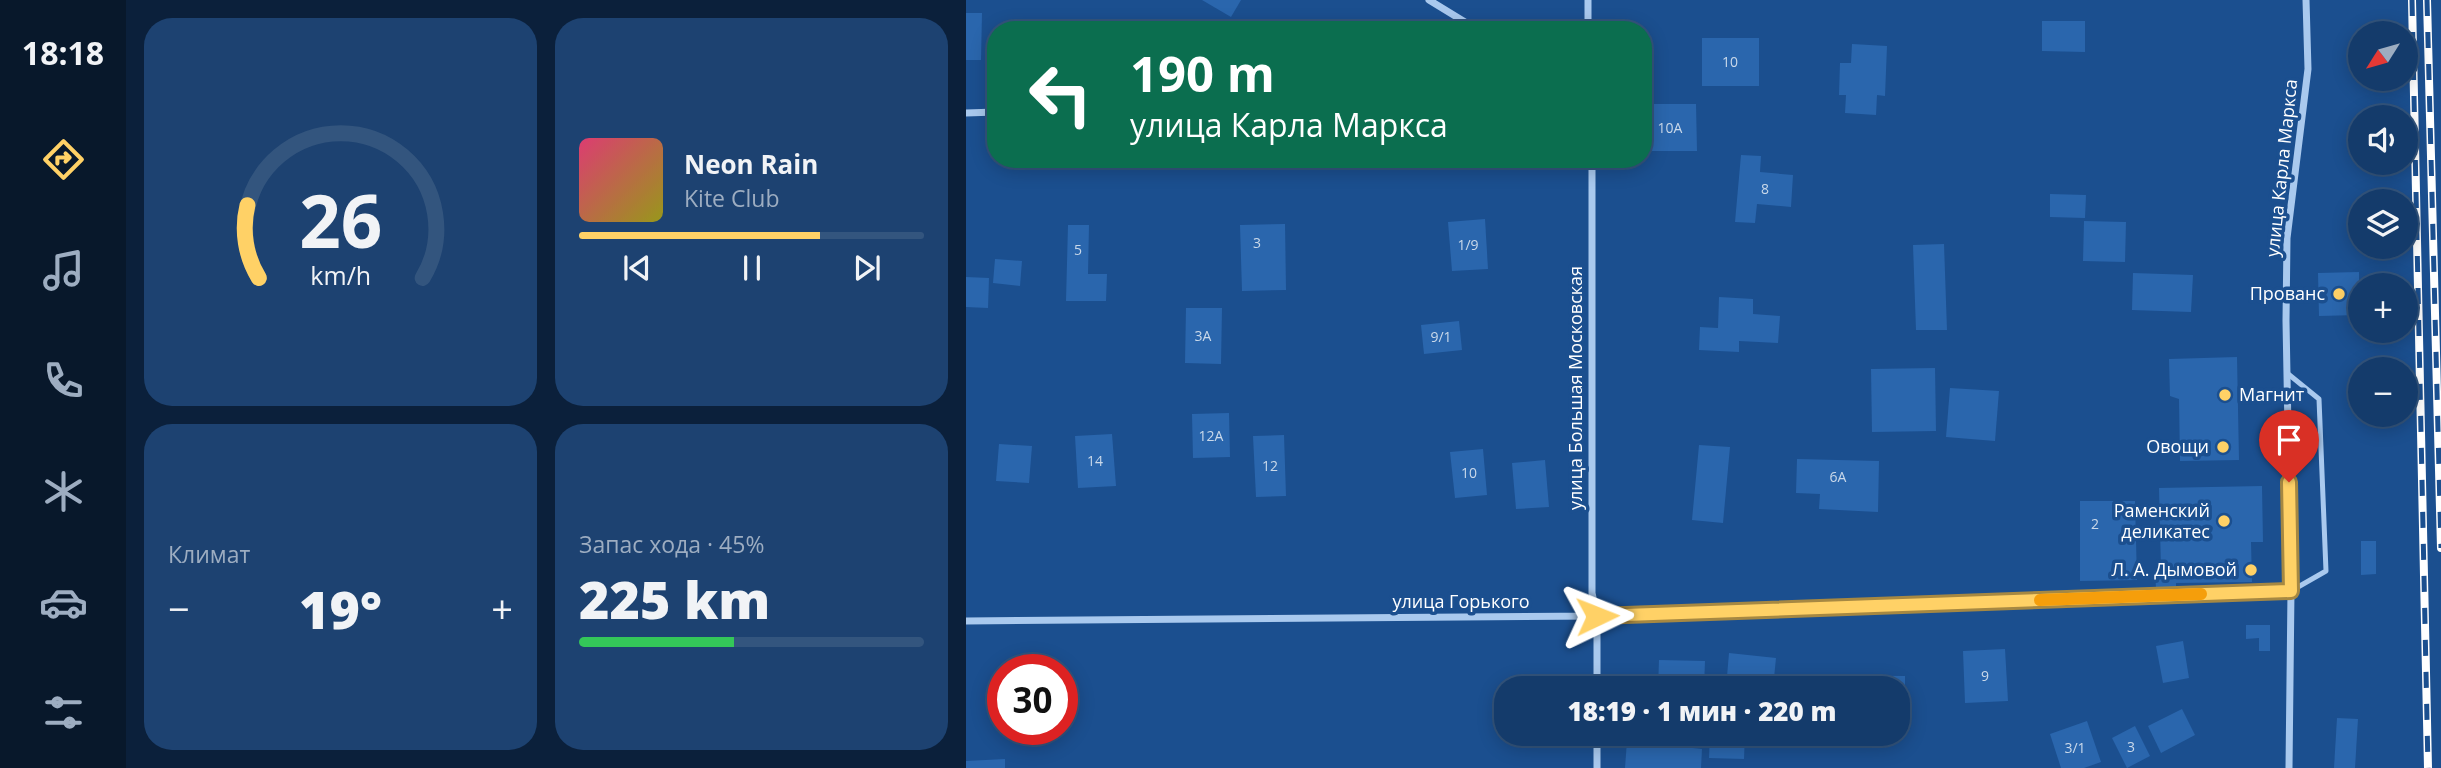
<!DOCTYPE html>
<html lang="ru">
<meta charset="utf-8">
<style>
:root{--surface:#143b6b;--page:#1d4271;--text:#f1f3f6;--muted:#9dadc1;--line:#33557e;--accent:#ffd166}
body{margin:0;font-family:"Open Sans",sans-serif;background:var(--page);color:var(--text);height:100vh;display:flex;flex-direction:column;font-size:26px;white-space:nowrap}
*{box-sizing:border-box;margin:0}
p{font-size:23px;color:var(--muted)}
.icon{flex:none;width:38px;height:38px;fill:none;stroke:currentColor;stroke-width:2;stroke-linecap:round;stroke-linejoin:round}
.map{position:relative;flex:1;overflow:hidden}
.panel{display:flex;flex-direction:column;gap:18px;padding:18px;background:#0b203b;width:840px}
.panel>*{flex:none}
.guide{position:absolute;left:21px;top:21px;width:665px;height:147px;border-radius:28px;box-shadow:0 4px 18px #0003,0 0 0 2px var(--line);background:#0b6e4f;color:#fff;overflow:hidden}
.needle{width:46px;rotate:233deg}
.tools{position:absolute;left:1382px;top:21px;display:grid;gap:14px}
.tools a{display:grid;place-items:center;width:70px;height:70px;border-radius:50%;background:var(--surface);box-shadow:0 4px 18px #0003,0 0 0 2px var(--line);font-size:35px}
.speed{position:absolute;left:21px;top:654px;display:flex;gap:14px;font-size:35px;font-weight:700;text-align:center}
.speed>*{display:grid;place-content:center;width:91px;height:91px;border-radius:50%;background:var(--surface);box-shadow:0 4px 18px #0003,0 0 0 2px var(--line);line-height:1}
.speed .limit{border:10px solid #d22;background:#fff;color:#111}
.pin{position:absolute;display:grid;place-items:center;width:60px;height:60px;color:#fff;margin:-72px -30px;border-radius:50% 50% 50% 0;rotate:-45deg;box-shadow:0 0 7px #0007}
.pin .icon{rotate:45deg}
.me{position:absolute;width:77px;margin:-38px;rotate:88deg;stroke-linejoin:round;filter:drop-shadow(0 0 5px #0008)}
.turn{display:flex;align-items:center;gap:24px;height:147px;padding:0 28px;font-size:32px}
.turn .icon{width:91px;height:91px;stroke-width:2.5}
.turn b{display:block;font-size:49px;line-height:60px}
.big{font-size:52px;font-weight:800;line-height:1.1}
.panel .tile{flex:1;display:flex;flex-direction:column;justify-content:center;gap:10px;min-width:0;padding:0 24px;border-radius:28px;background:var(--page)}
.panel .dial{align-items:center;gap:0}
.dial svg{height:182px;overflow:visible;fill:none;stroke:var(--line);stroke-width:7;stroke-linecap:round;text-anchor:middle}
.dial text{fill:var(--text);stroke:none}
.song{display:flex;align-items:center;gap:21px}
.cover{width:84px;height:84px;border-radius:10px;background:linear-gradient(135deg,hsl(340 70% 55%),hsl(60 70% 35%))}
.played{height:7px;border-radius:4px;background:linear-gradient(90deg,var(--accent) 70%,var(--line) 70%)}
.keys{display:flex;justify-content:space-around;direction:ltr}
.heat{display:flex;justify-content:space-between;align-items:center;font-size:38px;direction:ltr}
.charge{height:10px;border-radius:5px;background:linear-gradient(90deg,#34c759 45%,var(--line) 0)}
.panel .tiles{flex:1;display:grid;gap:18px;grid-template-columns:repeat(2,1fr)}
.trip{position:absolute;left:528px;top:676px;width:416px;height:70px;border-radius:28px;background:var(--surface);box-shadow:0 4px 18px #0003,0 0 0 2px var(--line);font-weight:800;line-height:70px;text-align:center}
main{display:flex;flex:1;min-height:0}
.tabs{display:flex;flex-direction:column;width:126px;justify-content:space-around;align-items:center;background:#08182b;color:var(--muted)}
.tabs .icon{width:49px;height:49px}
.tabs .on{color:var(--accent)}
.tabs b{font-size:32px;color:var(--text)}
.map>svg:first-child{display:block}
</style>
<main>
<nav class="tabs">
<b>18:18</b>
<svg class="icon on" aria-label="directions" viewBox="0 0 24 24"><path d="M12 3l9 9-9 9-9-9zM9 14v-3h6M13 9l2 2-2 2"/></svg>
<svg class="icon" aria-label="music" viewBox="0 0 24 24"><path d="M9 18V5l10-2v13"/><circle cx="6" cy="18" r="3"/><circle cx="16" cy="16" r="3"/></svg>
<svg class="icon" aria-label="phone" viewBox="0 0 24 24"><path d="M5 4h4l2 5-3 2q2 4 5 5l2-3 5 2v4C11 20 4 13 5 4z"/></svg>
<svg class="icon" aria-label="climate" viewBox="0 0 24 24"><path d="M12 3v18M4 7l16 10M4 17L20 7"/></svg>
<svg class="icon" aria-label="car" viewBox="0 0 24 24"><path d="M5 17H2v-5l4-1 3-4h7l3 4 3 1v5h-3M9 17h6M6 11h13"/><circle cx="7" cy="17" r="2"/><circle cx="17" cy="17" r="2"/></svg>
<svg class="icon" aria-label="filters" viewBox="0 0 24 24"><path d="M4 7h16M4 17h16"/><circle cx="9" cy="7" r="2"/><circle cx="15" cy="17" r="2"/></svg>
</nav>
<section class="panel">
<div class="tiles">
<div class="tile dial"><svg viewBox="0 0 100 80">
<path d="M14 69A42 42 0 1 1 86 69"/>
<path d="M14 69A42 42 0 0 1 9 37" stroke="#ffd166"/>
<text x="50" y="56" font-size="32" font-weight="700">26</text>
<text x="50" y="72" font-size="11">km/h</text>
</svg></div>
<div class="tile">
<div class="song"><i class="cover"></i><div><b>Neon Rain</b><p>Kite Club</p></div></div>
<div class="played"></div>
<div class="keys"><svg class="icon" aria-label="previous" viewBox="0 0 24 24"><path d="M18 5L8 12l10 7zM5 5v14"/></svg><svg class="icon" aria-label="pause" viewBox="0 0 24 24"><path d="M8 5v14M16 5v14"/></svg><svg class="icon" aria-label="next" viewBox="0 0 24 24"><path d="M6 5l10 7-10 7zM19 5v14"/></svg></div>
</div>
<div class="tile"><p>Климат</p>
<div class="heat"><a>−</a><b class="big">19°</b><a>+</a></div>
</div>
<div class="tile"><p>Запас хода · 45%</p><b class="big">225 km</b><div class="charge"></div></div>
</div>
</section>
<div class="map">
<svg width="1475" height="768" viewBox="0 0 1475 768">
<rect width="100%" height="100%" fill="#1b4f8f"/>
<g fill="#2a66ad">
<path d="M236,0H275L265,17Z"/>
<path d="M0,13H16L15,60H0Z"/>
<path d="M1076,21H1119V52L1076,51Z"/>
<rect x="736" y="38" width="57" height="48"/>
<path d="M886,44L921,46L919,96L911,95L910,115L879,113L880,95H873L874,63H885Z"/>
<path d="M677,104H730L731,151H677Z"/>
<path d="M775,155L795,156L794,172L827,175L825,207L791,204L789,223L769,222Z"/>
<path d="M1084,194L1120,195L1119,218L1084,217Z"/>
<path d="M519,219L522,269L486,271L482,222Z"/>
<path d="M1118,221L1160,222L1159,262L1117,261Z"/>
<path d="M319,224L320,290L276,291L274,225Z"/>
<path d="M102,225H123L122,274H141L140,301H100Z"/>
<path d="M978,244L981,330H950L947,245Z"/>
<path d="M29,259L56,261L54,286L27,283Z"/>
<path d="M1393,272V315L1353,316L1352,273Z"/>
<path d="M1167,273L1227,275L1225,312L1166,310Z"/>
<path d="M0,277L23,278L22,308L0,307Z"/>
<path d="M753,297L787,299V314L814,316L812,343L773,341V352L733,350L734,327L752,328Z"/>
<path d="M220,308H256L255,364L219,363Z"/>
<path d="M493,321L496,350L458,354L455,325Z"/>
<path d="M1271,357L1273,460L1214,461L1213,399L1204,396L1203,359Z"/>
<path d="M969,368L970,431L906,432L905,369Z"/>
<path d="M984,388L1033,391L1029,441L980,437Z"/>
<path d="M263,413L264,457L227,458L226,414Z"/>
<path d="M146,434L150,486L112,488L109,436Z"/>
<path d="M318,435L320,496L290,497L287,436Z"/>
<path d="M33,444L66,446L63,483L30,481Z"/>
<path d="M733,445L764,447L757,523L726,520Z"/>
<path d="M517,449L521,495L489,498L484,452Z"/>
<path d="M831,459L913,461L912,512L853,509L854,494L830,493Z"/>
<path d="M579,460L583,507L550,509L546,463Z"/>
<path d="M1296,486L1297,542H1285L1286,582L1210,583V589H1190L1189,569H1195L1193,488Z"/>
<path d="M1114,501H1169L1171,580L1114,581Z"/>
<path d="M1395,541H1410V574L1395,575Z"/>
<path d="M1280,625H1304V651H1293V638L1280,639Z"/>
<path d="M1217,641L1223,678L1197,683L1190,646Z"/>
<path d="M1039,649L1042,701L999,703L997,651Z"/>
<path d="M763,653L810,658L807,688H760Z"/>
<path d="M693,660L739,661L738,688H692Z"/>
<path d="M846,675L939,676V720H933V688H846Z"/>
<path d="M582,678L583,688H549V680Z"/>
<path d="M1216,709L1229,735L1195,753L1182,726Z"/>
<path d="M1371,718L1392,719L1389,768H1368Z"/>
<path d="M1121,721L1135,762L1118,768H1095L1084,734Z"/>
<path d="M1169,726L1184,756L1161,768L1146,738Z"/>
<path d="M744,733H779L778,759L743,758Z"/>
<path d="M661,741L736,749L735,768H659Z"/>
<path d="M39,759V768H0V761Z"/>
</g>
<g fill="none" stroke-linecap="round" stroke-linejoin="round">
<path stroke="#a9c9ee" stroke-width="5" d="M1321,373L1353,399L1360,571L1325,591"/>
<g stroke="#a9c9ee" stroke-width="7">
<path d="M463,0L512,30"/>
<path d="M622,0V30"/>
<path d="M0,113L30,112"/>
<path d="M626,159V593L631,616V688"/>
<path d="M0,621L631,616L1325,591"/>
<path d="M631,768V733"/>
<path d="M1323,768L1325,591L1320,321L1321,238L1342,69L1340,0"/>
</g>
<g stroke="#fff" stroke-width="8">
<g id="rail">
<path d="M1446,0L1462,768"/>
<path d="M1461,0L1475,548"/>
</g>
</g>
<use href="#rail" stroke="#1b4f8f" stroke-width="5" stroke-dasharray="16" stroke-linecap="butt"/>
</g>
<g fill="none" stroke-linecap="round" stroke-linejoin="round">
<g stroke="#a68842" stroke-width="18">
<path id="route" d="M631,616L1325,591L1323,482"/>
</g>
<use href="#route" stroke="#ffd166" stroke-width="12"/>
<path stroke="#f59e0b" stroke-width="12" d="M1074,600L1235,594"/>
</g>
<g fill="#ffd166" stroke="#1b4f8f" stroke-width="2.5">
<circle cx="1373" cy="294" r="7"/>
<circle cx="1259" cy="395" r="7"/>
<circle cx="1257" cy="447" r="7"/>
<circle cx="1258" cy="521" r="7"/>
<circle cx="1285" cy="570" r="7"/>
</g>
<g text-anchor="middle" stroke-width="7" stroke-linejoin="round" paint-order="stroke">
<g font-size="14" fill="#cad9ea">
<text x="764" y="67">10</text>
<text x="704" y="133">10А</text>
<text x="799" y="194">8</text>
<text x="291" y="248">3</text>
<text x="502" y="250">1/9</text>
<text x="112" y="255">5</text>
<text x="237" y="341">3А</text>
<text x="475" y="342">9/1</text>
<text x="245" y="441">12А</text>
<text x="129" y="466">14</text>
<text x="304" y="471">12</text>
<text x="503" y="478">10</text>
<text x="872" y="482">6А</text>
<text x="1129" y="529">2</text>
<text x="1019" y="681">9</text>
<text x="1165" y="752">3</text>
<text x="1109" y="753">3/1</text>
</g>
<g font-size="18" fill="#fff" stroke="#1b4f8f">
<text transform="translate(1316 168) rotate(-84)" y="6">улица Карла Маркса</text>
<text transform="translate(610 388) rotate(-90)" y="6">улица Большая Московская</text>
<text x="495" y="608">улица Горького</text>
</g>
<g font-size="18" fill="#fff" stroke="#1b4f8f" text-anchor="end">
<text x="1359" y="300">Прованс</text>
<text x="1273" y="401" text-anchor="start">Магнит</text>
<text x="1243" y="453">Овощи</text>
<text x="1244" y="517">Раменский<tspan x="1244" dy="21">деликатес</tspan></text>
<text x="1271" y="576">Л. А. Дымовой</text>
</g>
</g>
</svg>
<div class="tools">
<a><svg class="needle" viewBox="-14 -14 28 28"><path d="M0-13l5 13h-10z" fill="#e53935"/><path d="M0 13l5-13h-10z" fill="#9dadc1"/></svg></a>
<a><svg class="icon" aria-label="sound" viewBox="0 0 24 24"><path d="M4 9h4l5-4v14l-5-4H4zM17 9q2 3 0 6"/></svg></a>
<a><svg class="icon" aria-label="layers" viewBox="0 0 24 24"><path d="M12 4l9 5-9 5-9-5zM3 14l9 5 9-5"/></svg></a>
<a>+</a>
<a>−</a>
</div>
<div class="speed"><div class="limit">30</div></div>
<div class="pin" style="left:1323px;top:482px;background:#d93025"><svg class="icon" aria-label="arrive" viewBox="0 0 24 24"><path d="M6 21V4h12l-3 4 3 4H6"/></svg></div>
<svg class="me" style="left:631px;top:616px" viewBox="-20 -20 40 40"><path d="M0-17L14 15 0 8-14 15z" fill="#ffd166" stroke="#fff" stroke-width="4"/></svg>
<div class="trip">18:19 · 1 мин · 220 m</div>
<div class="guide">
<div class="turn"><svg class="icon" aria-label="left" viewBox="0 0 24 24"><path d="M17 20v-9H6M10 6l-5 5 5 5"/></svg><div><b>190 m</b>улица Карла Маркса</div></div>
</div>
</div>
</main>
